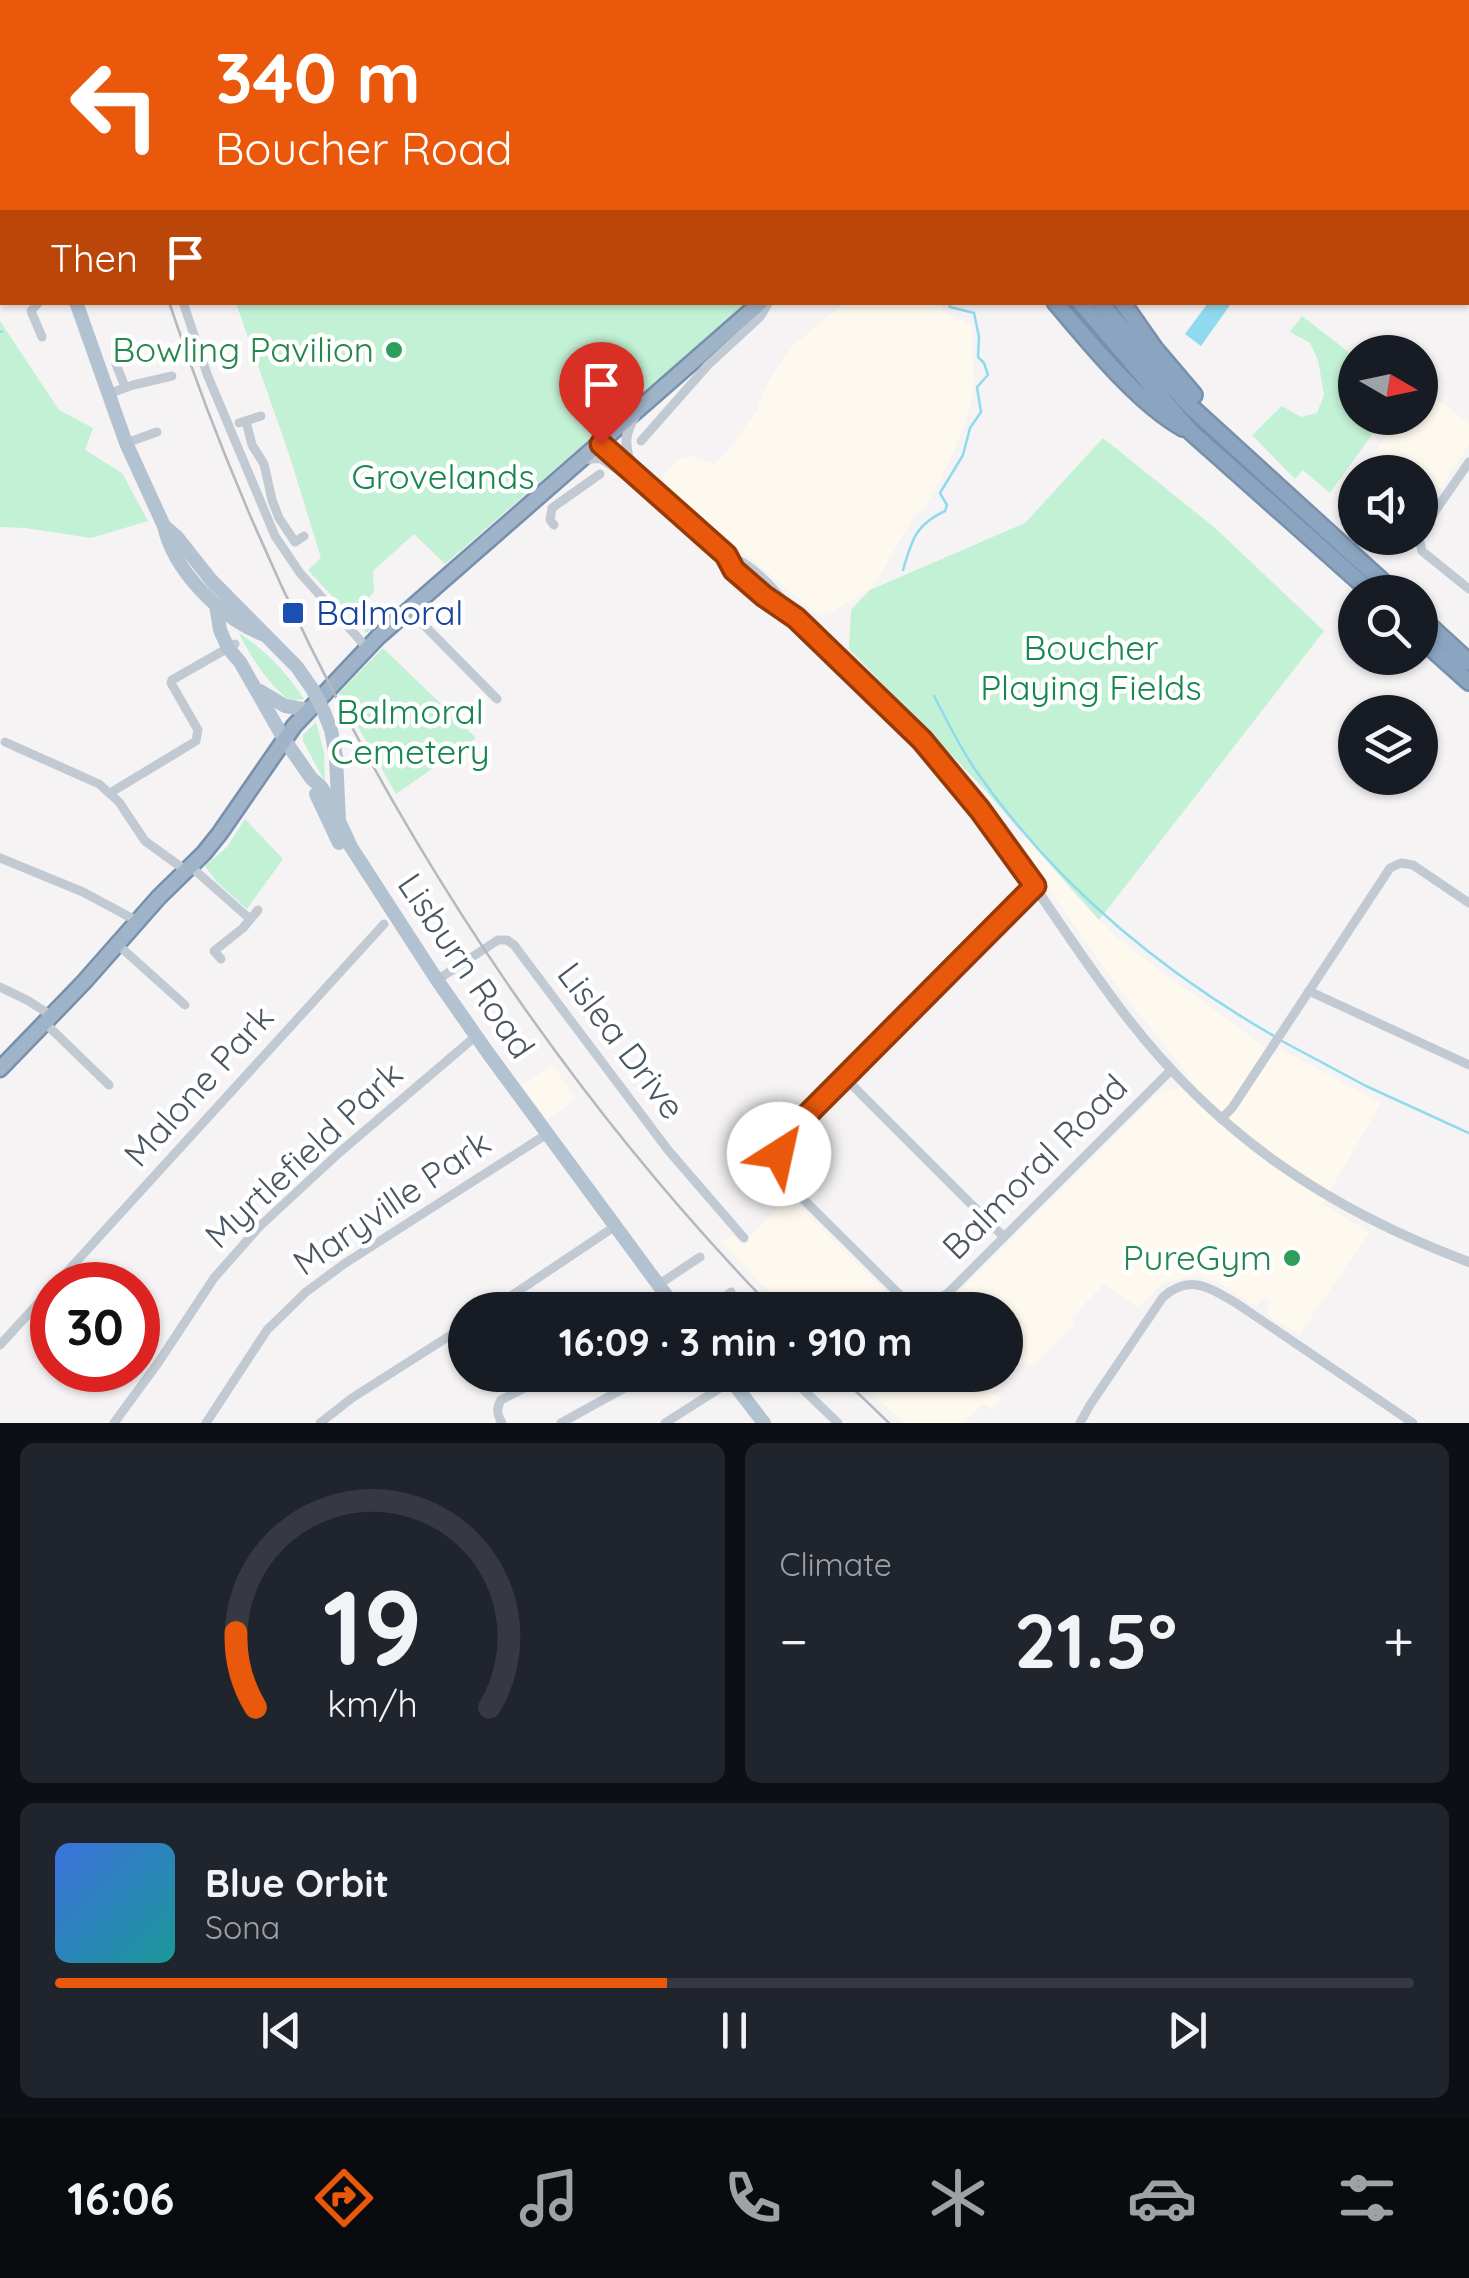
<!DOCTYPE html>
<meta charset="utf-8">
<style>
:root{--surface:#171b24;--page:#20242c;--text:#f1f3f6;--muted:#9ea1a6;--line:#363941;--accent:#ea580c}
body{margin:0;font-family:Quicksand,sans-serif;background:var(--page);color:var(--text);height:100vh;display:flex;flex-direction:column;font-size:38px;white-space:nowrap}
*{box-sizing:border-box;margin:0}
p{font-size:32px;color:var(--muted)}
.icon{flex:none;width:55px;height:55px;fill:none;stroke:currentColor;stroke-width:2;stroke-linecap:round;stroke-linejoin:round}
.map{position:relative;height:1423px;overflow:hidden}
.side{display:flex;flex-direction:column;gap:20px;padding:20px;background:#0d0f14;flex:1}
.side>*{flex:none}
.top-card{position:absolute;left:0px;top:0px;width:1470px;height:305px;box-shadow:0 2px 8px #0004;background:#ea580c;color:#fff;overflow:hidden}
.needle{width:65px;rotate:99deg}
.controls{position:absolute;left:1338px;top:335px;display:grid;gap:20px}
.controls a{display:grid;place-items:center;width:100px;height:100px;border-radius:50%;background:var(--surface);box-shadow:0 2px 8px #0004;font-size:50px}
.speed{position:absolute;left:30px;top:1262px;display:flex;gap:20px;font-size:50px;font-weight:700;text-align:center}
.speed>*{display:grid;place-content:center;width:130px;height:130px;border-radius:50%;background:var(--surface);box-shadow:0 2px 8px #0004;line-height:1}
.speed .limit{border:15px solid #d22;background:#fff;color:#111}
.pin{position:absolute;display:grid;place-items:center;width:85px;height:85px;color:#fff;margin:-102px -42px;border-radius:50% 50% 50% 0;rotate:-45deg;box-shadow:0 0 10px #0007}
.pin .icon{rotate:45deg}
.me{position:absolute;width:110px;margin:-55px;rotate:35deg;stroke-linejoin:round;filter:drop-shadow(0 0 8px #0008)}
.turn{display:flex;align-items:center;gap:35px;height:210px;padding:0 50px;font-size:45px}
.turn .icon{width:130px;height:130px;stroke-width:2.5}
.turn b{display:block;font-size:70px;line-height:85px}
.then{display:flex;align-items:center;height:95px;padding:0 50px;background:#0003;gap:20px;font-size:38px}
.big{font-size:75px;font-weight:700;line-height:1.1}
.side .widget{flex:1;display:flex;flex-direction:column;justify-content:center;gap:15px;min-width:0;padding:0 35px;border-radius:15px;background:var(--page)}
.side .dial{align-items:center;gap:0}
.dial svg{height:260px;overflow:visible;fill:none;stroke:var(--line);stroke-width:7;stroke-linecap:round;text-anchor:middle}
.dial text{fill:var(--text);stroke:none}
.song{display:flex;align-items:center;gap:30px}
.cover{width:120px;height:120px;border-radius:15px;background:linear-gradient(135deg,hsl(220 70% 55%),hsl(180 70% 35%))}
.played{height:10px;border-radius:5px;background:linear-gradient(90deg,var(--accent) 45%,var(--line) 45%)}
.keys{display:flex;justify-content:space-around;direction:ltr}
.heat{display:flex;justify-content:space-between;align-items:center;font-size:55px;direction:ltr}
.side .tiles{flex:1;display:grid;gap:20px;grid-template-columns:1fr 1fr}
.widget:last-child{grid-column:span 2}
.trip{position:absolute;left:448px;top:1292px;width:575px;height:100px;border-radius:50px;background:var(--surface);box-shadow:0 2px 8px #0004;font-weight:700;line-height:100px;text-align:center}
.tabs{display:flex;height:160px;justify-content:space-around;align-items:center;background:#090b0e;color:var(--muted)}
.tabs .icon{width:70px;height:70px}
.tabs .current{color:var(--accent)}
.tabs b{font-size:45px;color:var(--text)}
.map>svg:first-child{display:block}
</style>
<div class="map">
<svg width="1469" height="1423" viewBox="0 0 1469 1423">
<rect width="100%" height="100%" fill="#f5f3f3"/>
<g fill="#fdf9ef">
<path d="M844,303H939L943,311L971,325L974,381L971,405L957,444L938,484L924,508L915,515L872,588L831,612L819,616L664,485L662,478L679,458L692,456L713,464L726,454L757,410L765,388L780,363L795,344Z"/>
<path d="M1421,387L1469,423V445L1432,501L1420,492V472H1393L1372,457L1398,418H1420Z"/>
<path d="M1027,838L1072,892L1122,942L1277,1056L1280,1049L1381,1103L1322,1204L1369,1232L1300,1334L1268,1315L1267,1312L1271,1303L1264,1298L1256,1305L1251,1304L1227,1287L1200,1275L1163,1283L1138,1307L1104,1284L1072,1317L1075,1324L1033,1366L1024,1362L993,1393L1001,1399L993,1410L983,1404L964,1423H904L853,1375H1005V1310H926L937,1309L948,1303L1155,1096L1165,1090H1175L1189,1076L1120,990L1017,844Z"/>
<path d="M552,1064L576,1099L547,1120L522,1086Z"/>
<path d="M790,1196L891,1298L900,1305L921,1310H788L721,1242L733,1235L742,1244Z"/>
</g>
<path fill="#fce8e6" d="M115,0H713L714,2H115Z"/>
<g fill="#c3f1d5">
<path d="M236,303V302L747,303L445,564L414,534L373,571L374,592L363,604L374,628L366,633L308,570L321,558L289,454Z"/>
<path d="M1302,316L1355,357V418H1384L1330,493L1303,470L1295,479L1252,435L1282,406L1301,417L1317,413L1324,395L1318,360L1310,343L1290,332Z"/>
<path d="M0,321L59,410L93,428L85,450L122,473L148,521L91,538L25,528L0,527Z"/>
<path d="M1103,438L1215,528L1324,631L1099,920L985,790L849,649L851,610L870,590L1025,523Z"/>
<path d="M239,633C266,651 286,672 304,699L290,701C269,684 250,657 239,633Z"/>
<path d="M383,648L476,738L396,794L339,693Z"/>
<path d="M316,722L324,752L325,782L303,741V735Z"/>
<path d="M245,819L283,859L247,909L216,881L205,866L227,847Z"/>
</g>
<path fill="#90daee" d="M1208,303H1226L1230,305L1201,346L1185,334Z"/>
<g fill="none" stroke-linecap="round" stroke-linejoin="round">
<g stroke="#90daee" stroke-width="2.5">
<path d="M762,0L768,2"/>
<path d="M0,331L2,332"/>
<path d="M903,570C912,540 915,525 945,511L947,505L940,493L963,455L970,428L981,412L977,387L988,375L984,363L978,357L979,337L974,313L950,307L948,302"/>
<path d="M934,696C948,722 961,751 979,775C1056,884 1159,970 1274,1036"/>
<path d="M1280,1040L1366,1086L1469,1133"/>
</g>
<g stroke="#7690ad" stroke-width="19">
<g id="trunk">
<path d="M1425,2L1428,0"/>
<path d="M1446,2L1469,3"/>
<path d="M0,1069L84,982L159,897L204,853L220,833L294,726L378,637L761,302"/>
</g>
</g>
<g stroke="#7690ad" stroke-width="20">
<g id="motorway">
<path d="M867,0L868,2"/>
<path d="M900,0L902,2"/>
<path d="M915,0L916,2"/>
<path d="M947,0L948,2"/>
<path d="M1055,302C1090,343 1137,402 1183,428"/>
<path d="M1080,302L1191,432L1371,592"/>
<path d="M1100,302L1153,366L1192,408L1394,592"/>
<path d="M1122,302L1155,349L1194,395"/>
<path d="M1420,617L1469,662"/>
<path d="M1420,638L1469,682"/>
</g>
</g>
<g stroke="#c1cad2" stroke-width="9">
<path d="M119,0L120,2"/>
<path d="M819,0L820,2"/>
<path d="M1074,0L1076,2"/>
<path d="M1225,0L1226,2"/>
<path d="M1292,0L1293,2"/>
<path d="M1008,2L1009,0"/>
<path d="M1146,2L1148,0"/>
<path d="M1310,2L1313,0"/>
<path d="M0,43L2,42"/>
<path d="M0,137L2,136"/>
<path d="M1468,260L1469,261"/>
<path d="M39,302L31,311L42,337"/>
<path d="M183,302L207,374L275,536L300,573L367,648"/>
<path d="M116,364L125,387"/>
<path d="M108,394L133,385L172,376"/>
<path d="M246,421L252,445L264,464L272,500L279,518L295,542L304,536"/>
<path d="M239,423L261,416"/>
<path d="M641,441L708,365L760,317L769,302"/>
<path d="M126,443L157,432"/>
<path d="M554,525L550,520L552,508L600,474"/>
<path d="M1420,533L1469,462"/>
<path d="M1419,538L1422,551L1469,589"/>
<path d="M409,610L497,699"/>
<path d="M5,742L99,784L119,802L145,841L185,870"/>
<path d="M110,793L196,741L198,730L171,683L172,680L235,644"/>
<path d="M0,858L83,892L137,921"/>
<path d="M190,866L250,919"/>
<path d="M1035,887L786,1136C777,1152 777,1165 786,1182L903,1298C920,1306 934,1304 949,1292L1171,1070"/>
<path d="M117,944L185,1005"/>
<path d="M221,959L214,951L243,928L258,910"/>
<path d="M437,980L498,940H507L514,945L668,1150L744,1238"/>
<path d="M0,987L27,1000L52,1016"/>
<path d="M1309,991L1469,1065"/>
<path d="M45,1023L109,1085"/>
<path d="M844,1077L1004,1237"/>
<path d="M1221,1119L1232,1108L1390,868L1401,863L1413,865L1469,903"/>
<path d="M55,1285L384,924"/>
<path d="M658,1285L700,1257"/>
<path d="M490,1310L614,1227"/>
<path d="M707,1310L731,1292"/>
<path d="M0,1345L52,1288"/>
<path d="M788,1375L838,1423"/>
<path d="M114,1423L158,1363L214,1278L260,1226L340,1152L476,1036"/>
<path d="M206,1423L267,1330L306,1292L344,1264L547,1134"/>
<path d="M320,1423L352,1398L465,1326"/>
<path d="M502,1423C497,1414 496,1409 501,1400L549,1375"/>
<path d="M561,1423L648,1375"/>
<path d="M665,1423L731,1381"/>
<path d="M1080,1423L1090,1405L1163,1297C1190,1274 1208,1287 1236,1303L1413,1423"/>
</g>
<g stroke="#c1cad2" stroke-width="10">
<path d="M601,444L727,555C753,565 774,588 790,610"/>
<path d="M582,459L601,458L628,476"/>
<path d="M630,462C624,443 625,433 635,416"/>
<path d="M727,555C742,585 773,599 798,620C840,657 885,700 923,741C1002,826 1058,929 1129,1020C1221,1138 1330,1210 1469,1262"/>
</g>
<g stroke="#b3c2d1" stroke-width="14">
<path d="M0,112L2,118"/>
<path d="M76,302L126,443L164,526C174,571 220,617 262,634"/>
<path d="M164,526L177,537L211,580L297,667L313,690"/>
<path d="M216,605L220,630L228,648L240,662L284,739L311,778L321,787L337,812"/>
<path d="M260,691L285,706L309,710"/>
<path d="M324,712L331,730L336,757L339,821L351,847L437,980L488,1053L677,1310"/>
<path d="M316,794L339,843"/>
<path d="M727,1375L764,1423"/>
</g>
<use href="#trunk" stroke="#9fb4c9" stroke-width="14"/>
<use href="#motorway" stroke="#8ba5c1" stroke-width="15"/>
<g stroke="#b5b8bd" stroke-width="2.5">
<path d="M87,0L88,2"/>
<path d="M169,302C293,674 501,1029 774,1310"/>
<path d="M839,1375L889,1423"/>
</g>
<path stroke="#b3c2d1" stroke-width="14" d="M313,690L324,712"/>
</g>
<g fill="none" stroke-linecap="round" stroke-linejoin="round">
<g stroke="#983908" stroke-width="25">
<path id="route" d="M601,444L726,555L734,570L764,596L796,618L922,740L980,810L1035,886L786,1136L779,1154"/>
</g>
<use href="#route" stroke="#ea580c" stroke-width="18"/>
</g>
<g fill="#2e9e5b" stroke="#fff" stroke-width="4">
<circle cx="394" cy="350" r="10"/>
<circle cx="1292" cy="1258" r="10"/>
</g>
<rect fill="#1a4fb4" stroke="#fff" stroke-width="4" x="281" y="601" width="24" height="24" rx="5"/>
<g text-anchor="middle" stroke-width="9" stroke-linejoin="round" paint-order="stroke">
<g font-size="35" fill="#27864d" stroke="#fff" text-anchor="end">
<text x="374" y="362">Bowling Pavilion</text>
<text x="1272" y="1270">PureGym</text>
</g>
<g font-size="35" fill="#17864f" stroke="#fff">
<text x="443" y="489">Grovelands</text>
<text x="1091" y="660">Boucher<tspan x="1091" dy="40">Playing Fields</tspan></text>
<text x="410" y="724">Balmoral<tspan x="410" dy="40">Cemetery</tspan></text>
</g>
<g font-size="35" fill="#164399" stroke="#fff" text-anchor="start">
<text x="316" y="625">Balmoral</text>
</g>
<g font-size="35" fill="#4a5661" stroke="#fff">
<text transform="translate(466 966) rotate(56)" y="12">Lisburn Road</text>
<text transform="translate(621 1041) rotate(53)" y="12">Lislea Drive</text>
<text transform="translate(199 1086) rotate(-48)" y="12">Malone Park</text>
<text transform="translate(304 1155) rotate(-43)" y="12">Myrtlefield Park</text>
<text transform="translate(1035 1167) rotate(-45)" y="12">Balmoral Road</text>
<text transform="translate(392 1203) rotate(-34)" y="12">Maryville Park</text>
</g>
</g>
</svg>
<div class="controls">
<a><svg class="needle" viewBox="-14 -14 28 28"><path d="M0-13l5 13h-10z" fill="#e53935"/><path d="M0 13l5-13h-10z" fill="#9ea1a6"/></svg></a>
<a><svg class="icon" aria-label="sound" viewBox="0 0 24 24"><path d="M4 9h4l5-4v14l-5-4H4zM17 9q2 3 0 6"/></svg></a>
<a><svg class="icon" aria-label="search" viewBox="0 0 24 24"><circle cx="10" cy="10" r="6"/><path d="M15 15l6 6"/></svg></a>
<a><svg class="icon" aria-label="layers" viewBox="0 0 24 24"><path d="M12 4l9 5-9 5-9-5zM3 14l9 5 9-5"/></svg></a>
</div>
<div class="speed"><div class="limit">30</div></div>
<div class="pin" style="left:601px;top:444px;background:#d93025"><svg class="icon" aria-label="arrive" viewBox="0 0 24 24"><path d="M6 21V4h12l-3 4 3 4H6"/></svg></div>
<svg class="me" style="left:779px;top:1154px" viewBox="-20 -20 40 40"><circle r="19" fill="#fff"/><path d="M0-13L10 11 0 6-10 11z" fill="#ea580c"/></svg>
<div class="trip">16:09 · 3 min · 910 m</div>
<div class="top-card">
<div class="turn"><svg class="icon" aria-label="left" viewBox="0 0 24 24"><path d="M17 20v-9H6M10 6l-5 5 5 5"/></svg><div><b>340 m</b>Boucher Road</div></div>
<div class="then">Then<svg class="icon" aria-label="arrive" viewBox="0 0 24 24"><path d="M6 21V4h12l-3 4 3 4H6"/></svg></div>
</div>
</div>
<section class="side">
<div class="tiles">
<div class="widget dial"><svg viewBox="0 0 100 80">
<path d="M14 69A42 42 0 1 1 86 69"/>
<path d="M14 69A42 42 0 0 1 8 46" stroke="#ea580c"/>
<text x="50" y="56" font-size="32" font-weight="700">19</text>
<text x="50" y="72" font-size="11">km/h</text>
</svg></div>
<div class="widget"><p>Climate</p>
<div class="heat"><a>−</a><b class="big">21.5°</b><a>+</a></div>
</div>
<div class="widget">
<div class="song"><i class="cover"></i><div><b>Blue Orbit</b><p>Sona</p></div></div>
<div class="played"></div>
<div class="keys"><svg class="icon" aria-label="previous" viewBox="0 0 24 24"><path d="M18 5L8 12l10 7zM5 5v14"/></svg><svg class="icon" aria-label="pause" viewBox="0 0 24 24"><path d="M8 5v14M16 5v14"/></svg><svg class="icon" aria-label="next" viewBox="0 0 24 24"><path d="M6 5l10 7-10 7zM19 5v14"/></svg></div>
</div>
</div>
</section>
<nav class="tabs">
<b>16:06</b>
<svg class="icon current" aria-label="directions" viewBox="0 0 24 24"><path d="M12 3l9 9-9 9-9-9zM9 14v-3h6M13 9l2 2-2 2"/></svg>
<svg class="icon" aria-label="music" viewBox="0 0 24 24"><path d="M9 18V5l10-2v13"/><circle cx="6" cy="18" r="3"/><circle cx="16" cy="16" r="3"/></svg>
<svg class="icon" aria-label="phone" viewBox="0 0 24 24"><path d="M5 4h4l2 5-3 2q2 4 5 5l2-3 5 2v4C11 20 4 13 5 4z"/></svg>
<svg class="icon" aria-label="climate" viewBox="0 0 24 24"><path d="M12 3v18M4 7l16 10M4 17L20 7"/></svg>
<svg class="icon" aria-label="car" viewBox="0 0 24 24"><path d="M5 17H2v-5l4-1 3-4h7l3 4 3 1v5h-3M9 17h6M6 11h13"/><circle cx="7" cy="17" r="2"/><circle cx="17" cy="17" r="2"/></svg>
<svg class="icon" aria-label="filters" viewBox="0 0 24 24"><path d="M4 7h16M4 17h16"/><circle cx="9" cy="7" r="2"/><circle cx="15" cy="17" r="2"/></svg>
</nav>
